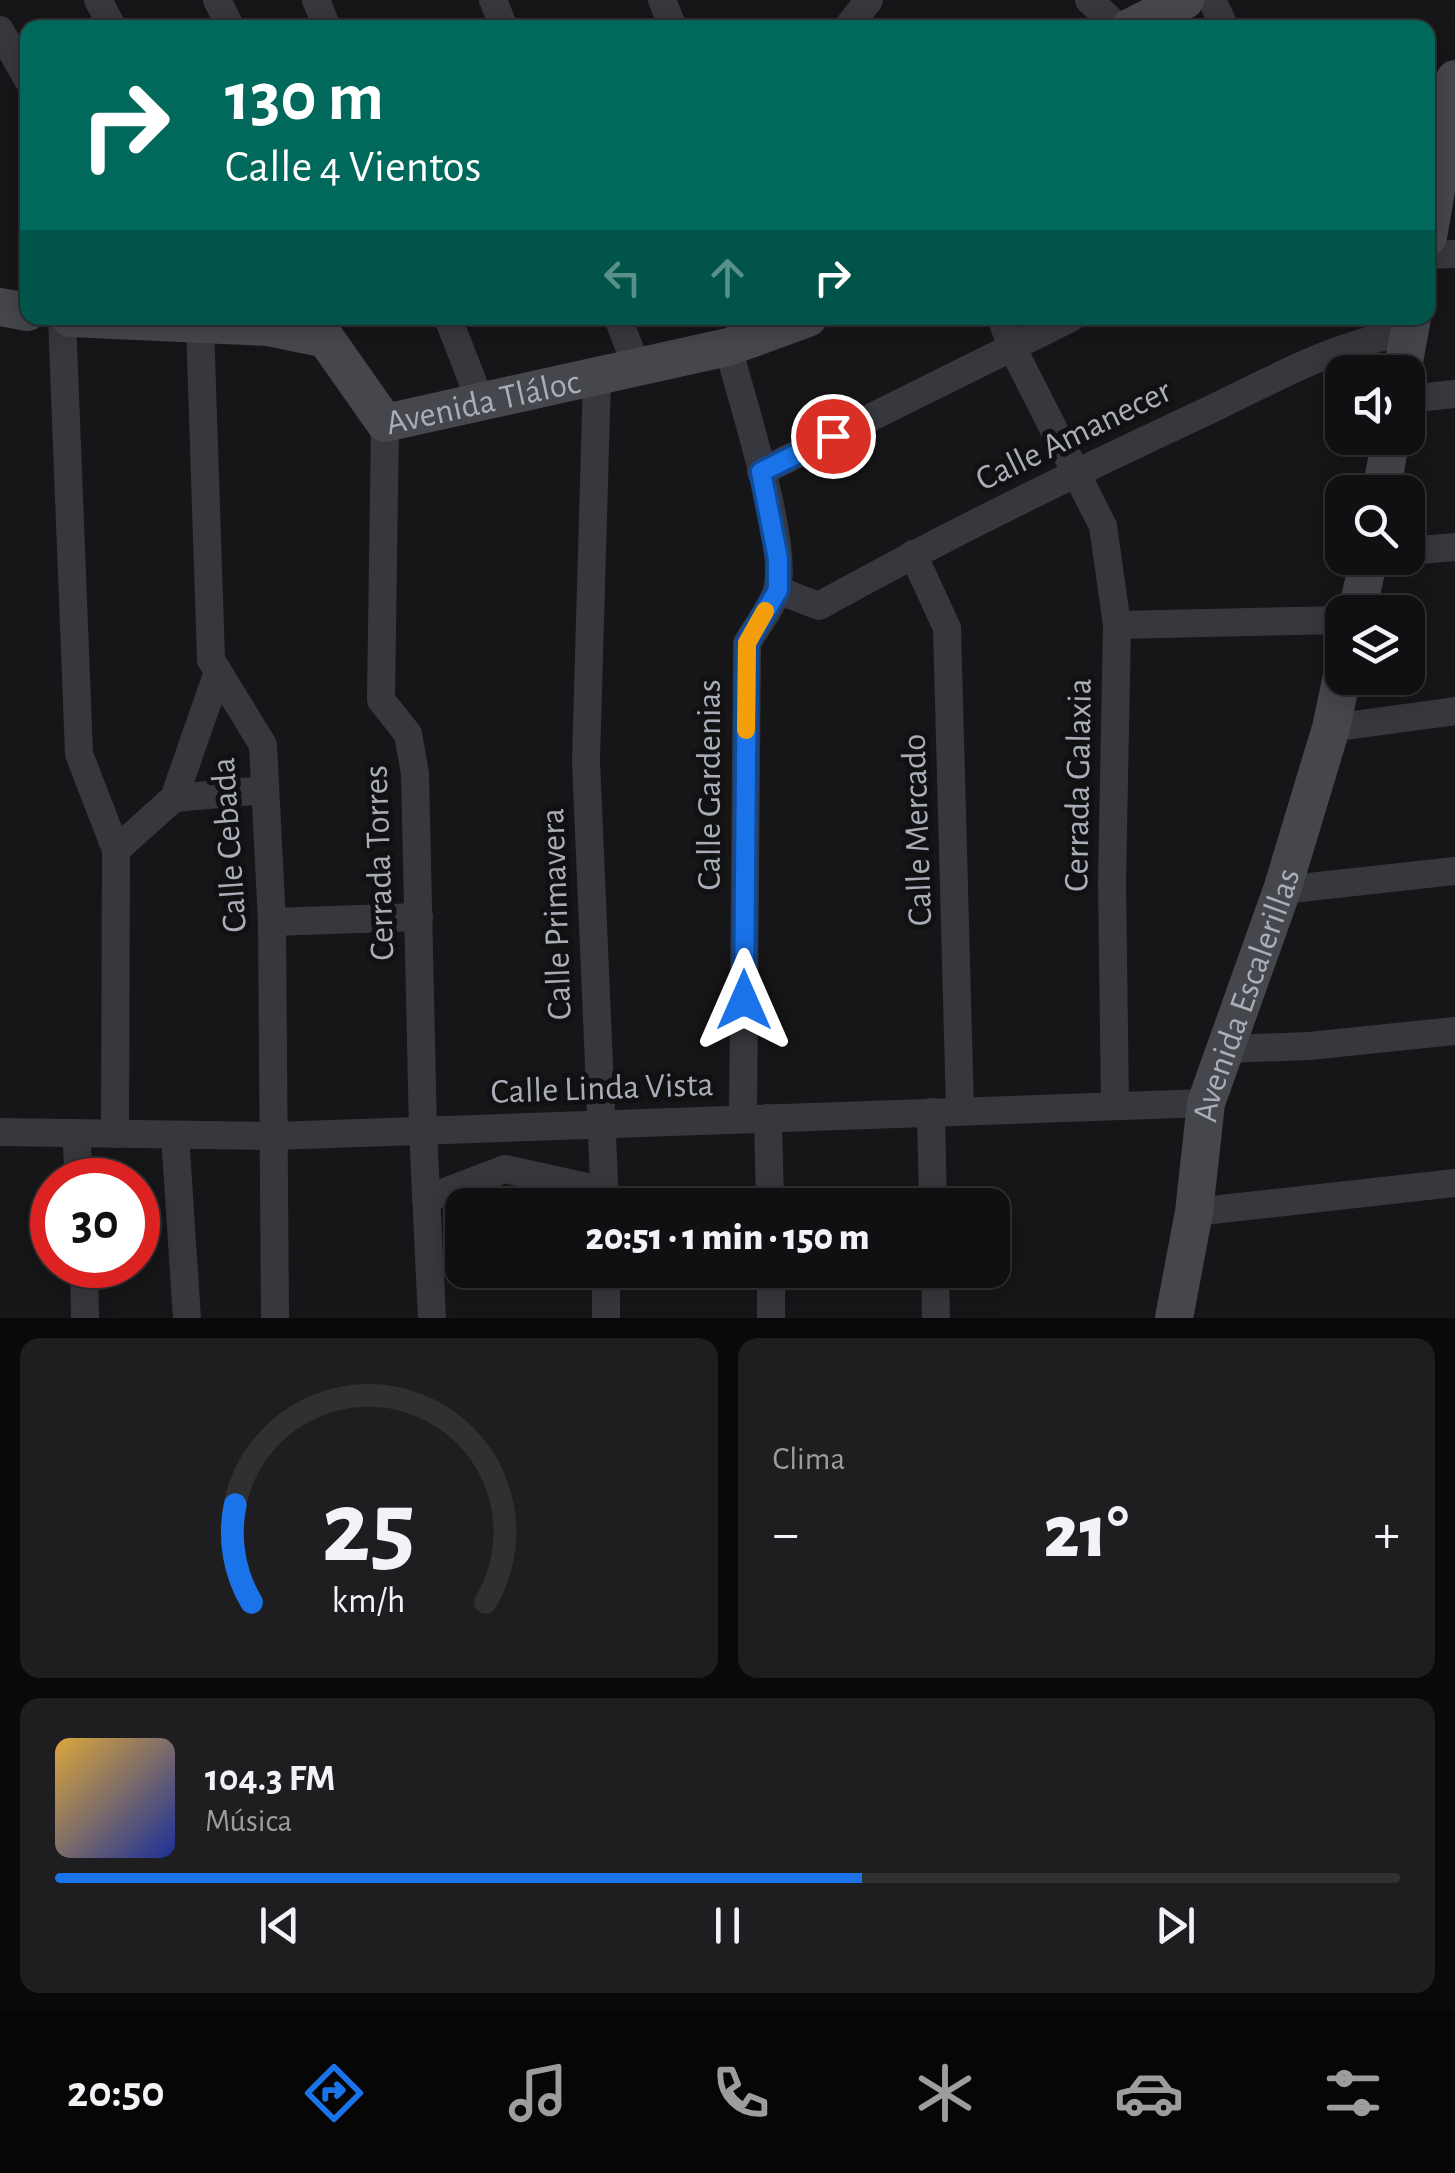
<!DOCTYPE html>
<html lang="es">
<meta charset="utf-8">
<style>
:root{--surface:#101012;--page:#1e1e20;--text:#f1f3f6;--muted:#9c9d9f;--line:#303032;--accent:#1a73e8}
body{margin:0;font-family:"Alegreya Sans",sans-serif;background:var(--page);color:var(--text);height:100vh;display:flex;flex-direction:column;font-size:38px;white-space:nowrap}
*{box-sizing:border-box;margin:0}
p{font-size:32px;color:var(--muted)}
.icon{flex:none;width:55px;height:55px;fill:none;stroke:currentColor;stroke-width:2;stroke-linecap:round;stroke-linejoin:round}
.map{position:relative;height:1318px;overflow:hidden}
.details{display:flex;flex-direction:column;gap:20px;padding:20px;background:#09090a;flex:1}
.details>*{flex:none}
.banner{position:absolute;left:20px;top:20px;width:1415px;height:305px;border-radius:20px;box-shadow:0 5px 25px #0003,0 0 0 2px var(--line);background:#00695c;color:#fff;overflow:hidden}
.tools{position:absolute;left:1325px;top:355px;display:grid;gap:20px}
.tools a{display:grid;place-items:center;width:100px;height:100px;border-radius:20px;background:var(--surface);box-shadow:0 5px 25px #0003,0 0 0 2px var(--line);font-size:50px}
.speed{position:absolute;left:30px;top:1158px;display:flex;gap:20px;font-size:50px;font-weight:700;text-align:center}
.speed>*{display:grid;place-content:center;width:130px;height:130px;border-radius:50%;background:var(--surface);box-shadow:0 5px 25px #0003,0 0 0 2px var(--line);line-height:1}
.speed .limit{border:15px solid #d22;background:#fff;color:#111}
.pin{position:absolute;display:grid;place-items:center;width:85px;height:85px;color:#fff;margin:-42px;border:5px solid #fff;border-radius:50%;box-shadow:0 2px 10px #0007}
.me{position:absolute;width:110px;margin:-55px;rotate:0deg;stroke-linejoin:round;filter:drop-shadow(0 0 8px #0008)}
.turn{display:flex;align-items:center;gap:35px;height:210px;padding:0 40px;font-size:45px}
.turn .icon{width:130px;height:130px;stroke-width:2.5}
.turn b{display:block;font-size:70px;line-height:85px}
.lanes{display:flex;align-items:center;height:95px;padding:0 40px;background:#0003;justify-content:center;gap:50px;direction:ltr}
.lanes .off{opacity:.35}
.big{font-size:75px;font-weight:800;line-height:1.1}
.details .card{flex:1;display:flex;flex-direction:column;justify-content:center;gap:15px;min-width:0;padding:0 35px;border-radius:20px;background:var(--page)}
.details .dial{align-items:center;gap:0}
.dial svg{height:260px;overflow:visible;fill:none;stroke:var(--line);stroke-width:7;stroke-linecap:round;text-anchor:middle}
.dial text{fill:var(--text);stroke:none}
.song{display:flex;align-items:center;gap:30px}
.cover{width:120px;height:120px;border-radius:15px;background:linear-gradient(135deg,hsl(40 70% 55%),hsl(230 70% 35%))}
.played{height:10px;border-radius:5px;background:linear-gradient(90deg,var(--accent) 60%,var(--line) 60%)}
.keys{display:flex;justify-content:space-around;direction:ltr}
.heat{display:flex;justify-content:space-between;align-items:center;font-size:55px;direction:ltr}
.details .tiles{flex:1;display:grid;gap:20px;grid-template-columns:1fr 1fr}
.card:last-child{grid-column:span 2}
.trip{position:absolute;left:445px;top:1188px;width:565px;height:100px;border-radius:20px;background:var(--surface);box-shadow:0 5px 25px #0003,0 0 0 2px var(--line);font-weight:800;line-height:100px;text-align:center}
.tab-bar{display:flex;height:160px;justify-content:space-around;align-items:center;background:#060607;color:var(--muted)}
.tab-bar .icon{width:70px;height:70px}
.tab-bar .on{color:var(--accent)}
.tab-bar b{font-size:45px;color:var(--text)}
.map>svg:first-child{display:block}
</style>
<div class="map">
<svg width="1455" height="1318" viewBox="0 0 1455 1318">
<rect width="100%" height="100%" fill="#161618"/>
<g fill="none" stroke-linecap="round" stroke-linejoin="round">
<g stroke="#37383d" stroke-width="28">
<path d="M98,0L113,28"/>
<path d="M217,0L231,28"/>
<path d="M316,0L327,28"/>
<path d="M493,0L504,28"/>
<path d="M662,0L673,28"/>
<path d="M1089,0L1119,28"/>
<path d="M1212,0L1225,28"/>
<path d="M847,28L869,0"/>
<path d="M0,30L28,80"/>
<path d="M1428,255L1455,254"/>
<path d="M62,318L79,754L116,850L115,1134"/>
<path d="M448,318L481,403"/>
<path d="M618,318L637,368"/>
<path d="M1001,318L1012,347L1103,526L1117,625L1112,882L1115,1106"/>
<path d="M200,324L211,660L263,745L272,922L275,1318"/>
<path d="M728,347C741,397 789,544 777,589C773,607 756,627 747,643L743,1118"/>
<path d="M597,377L586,761L605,1205"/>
<path d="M1408,399L1455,394"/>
<path d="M385,423L381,700L408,734L415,773L423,1131L432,1318"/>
<path d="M761,472L1071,318"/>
<path d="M1408,551L1455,547"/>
<path d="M913,554L947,628L960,1110"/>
<path d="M777,590L819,606C943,537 1070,475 1199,415C1267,383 1334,343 1409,332"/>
<path d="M1117,625L1342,620"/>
<path d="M1331,728L1455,711"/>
<path d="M174,798L265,790"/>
<path d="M116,850L174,798L218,672"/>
<path d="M1282,890L1455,871"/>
<path d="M272,922L419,917"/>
<path d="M1227,1049L1309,1046L1455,1031"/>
<path d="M931,1112L933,1205"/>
<path d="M768,1118L770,1205"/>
<path d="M0,1132L274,1136L1206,1103"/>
<path d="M76,1133L79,1180"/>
<path d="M175,1136L187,1318"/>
<path d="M426,1199L505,1169L605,1191"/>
<path d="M1194,1212L1455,1183"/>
<path d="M84,1265L85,1318"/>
<path d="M606,1270V1318"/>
<path d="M771,1270V1318"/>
<path d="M935,1270L936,1318"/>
</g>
<g stroke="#45474d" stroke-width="38">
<path d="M1129,28L1185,0"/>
<path d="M1428,237L1455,79"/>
<path d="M0,307L28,312"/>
<path id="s1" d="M70,318L267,327L326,339L385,423L728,347L808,318"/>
<path d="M1402,372L1412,318"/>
<path d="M1381,492L1391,438"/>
<path d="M1357,612L1369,558"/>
<path id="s2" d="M1174,1318L1194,1212L1206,1103L1282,890L1331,728L1342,676"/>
</g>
</g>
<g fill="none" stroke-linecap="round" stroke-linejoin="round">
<g stroke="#114b97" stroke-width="25">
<path id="route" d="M744,1000L747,643L778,590V559L761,472L833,436"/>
</g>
<use href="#route" stroke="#1a73e8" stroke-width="18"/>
<path stroke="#f59e0b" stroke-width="18" d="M746,730L747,643L765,611"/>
</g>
<g text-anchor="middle" stroke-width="10" stroke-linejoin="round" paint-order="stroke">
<g font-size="35" fill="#a8adb8" stroke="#111113">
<text dy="12" stroke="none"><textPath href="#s1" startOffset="460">Avenida Tláloc</textPath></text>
<text transform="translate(1073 434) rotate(-26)" y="12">Calle Amanecer</text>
<text transform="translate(708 785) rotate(-90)" y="12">Calle Gardenias</text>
<text transform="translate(1077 785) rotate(-89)" y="12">Cerrada Galaxia</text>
<text transform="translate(916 830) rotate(-92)" y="12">Calle Mercado</text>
<text transform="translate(228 845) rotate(-94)" y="12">Calle Cebada</text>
<text transform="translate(378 863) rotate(-92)" y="12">Cerrada Torres</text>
<text transform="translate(555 914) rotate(-92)" y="12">Calle Primavera</text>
<text dy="12" stroke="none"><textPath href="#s2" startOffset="332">Avenida Escalerillas</textPath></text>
<text transform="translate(602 1087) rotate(-2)" y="12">Calle Linda Vista</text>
</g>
</g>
</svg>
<div class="tools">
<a><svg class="icon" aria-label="sound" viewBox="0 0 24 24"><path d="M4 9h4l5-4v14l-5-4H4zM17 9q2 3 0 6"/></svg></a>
<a><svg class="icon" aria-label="search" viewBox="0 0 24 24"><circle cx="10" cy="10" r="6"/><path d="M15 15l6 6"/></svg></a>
<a><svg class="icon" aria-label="layers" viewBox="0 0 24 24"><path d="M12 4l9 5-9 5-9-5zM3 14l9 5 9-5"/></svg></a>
</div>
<div class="speed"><div class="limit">30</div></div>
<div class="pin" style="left:833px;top:436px;background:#d93025"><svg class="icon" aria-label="arrive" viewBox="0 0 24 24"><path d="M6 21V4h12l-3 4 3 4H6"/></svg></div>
<svg class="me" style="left:744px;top:1000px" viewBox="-20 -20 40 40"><path d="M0-17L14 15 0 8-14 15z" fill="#1a73e8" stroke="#fff" stroke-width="4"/></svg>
<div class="trip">20:51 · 1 min · 150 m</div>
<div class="banner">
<div class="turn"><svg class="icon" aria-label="right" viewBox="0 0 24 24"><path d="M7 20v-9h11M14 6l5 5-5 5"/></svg><div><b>130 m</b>Calle 4 Vientos</div></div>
<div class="lanes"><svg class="icon off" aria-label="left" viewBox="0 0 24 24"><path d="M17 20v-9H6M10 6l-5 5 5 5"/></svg><svg class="icon off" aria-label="ahead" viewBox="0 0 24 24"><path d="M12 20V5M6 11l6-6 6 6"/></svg><svg class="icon" aria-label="right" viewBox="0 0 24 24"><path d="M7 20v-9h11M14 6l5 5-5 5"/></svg></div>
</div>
</div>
<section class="details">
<div class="tiles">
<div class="card dial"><svg viewBox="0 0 100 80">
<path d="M14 69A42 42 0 1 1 86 69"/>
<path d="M14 69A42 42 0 0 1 9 39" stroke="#1a73e8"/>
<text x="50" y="56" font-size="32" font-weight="700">25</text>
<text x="50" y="72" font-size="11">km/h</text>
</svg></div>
<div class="card"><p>Clima</p>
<div class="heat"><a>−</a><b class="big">21°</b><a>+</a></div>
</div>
<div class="card">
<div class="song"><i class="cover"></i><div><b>104.3 FM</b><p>Música</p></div></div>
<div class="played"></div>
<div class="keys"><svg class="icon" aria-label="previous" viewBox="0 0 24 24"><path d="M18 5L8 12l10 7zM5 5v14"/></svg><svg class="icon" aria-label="pause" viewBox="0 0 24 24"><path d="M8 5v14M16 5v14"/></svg><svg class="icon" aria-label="next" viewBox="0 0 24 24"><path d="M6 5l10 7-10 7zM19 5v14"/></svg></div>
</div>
</div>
</section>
<nav class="tab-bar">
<b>20:50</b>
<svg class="icon on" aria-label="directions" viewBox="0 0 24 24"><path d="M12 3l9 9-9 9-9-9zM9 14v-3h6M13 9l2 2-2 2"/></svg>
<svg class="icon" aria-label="music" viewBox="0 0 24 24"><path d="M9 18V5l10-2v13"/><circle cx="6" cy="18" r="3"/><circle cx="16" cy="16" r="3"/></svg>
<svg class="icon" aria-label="phone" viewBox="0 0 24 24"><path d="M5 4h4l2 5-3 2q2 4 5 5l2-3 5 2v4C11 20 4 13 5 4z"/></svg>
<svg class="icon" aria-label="climate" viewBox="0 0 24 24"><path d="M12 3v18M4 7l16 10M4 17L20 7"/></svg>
<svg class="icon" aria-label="car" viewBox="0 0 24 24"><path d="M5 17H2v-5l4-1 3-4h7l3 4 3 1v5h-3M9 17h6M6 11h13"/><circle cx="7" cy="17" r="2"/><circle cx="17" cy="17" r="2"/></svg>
<svg class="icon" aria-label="filters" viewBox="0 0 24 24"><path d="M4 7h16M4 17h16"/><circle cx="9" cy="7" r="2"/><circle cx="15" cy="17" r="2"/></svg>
</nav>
